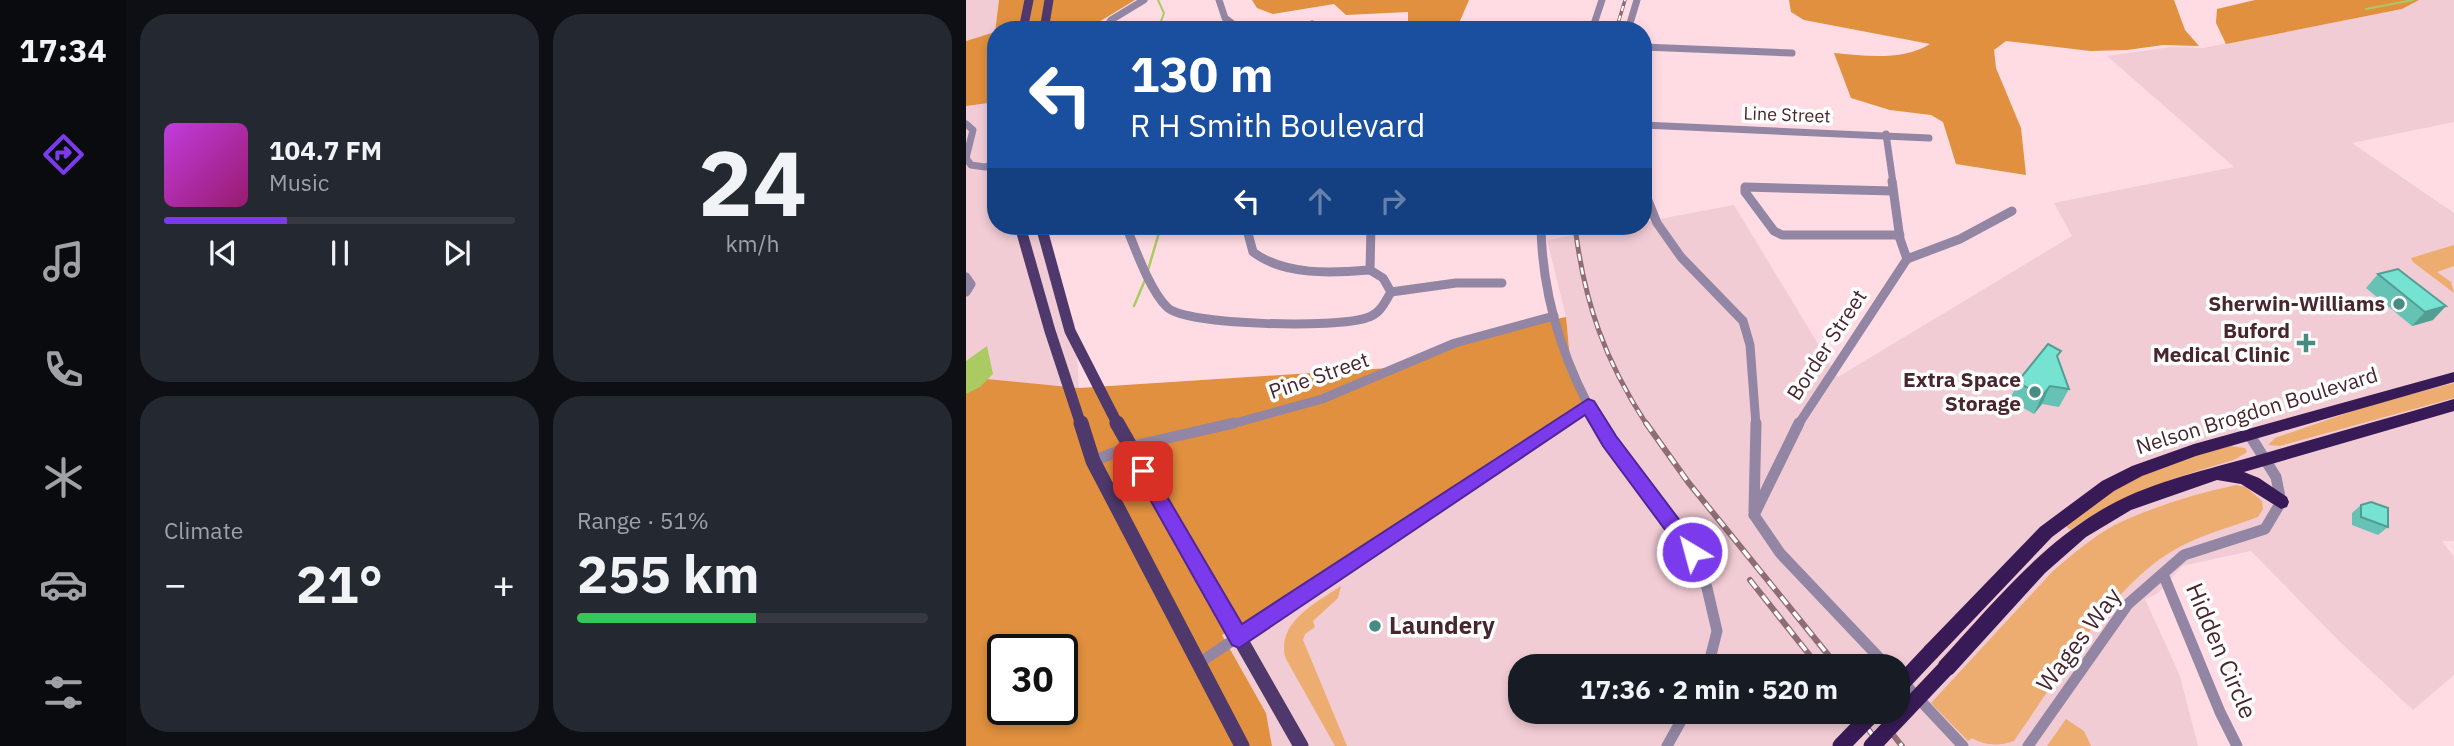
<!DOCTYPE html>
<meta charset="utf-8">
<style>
:root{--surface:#171b24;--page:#242831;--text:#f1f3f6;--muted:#9ea1a6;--line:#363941;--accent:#7c3aed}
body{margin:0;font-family:"IBM Plex Sans",sans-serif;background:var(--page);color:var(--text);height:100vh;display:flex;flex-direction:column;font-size:26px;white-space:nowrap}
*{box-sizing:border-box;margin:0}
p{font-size:23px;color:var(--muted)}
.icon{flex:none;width:38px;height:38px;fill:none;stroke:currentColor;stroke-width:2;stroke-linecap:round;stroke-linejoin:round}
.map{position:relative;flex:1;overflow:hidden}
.panel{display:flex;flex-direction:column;gap:14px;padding:14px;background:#0d0f14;width:840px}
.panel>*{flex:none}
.hud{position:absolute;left:21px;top:21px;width:665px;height:214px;border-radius:28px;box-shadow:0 4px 10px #0003;background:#1a4fa0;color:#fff;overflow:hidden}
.speed{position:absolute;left:21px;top:634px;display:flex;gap:14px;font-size:35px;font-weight:700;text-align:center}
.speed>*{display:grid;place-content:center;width:91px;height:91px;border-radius:50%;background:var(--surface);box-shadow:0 4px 10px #0003;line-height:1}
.speed .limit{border:4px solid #111;border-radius:10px;background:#fff;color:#111}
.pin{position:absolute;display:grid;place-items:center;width:60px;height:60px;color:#fff;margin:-30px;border-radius:14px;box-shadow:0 4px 10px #0006}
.me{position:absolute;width:77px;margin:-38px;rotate:323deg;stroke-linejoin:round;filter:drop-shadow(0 0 5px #0008)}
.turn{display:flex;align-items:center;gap:24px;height:147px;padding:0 28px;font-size:32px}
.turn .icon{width:91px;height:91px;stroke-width:2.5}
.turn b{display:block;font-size:49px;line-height:60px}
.lanes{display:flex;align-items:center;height:66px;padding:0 28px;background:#0003;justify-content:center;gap:35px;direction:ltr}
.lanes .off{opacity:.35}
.big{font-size:52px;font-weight:800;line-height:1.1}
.panel .card{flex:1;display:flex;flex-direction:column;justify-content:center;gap:10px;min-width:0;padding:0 24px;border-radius:28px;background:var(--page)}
.panel .dial{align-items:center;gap:0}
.dial b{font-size:91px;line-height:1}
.song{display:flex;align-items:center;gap:21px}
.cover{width:84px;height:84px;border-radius:10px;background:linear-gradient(135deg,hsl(290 70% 55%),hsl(320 70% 35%))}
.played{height:7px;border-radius:4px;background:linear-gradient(90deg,var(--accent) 35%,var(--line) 35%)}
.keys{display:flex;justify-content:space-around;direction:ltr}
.heat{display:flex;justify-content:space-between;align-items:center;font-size:38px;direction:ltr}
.charge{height:10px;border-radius:5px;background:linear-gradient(90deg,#34c759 51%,var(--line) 0)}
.panel .tiles{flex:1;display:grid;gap:14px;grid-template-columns:repeat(2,1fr)}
.trip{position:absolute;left:542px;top:654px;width:402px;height:70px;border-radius:28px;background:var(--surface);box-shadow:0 4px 10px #0003;font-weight:800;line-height:70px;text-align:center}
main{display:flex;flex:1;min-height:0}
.dock{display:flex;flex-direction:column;width:126px;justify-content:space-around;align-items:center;background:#090b0e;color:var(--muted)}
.dock .icon{width:49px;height:49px}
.dock .active{color:var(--accent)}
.dock b{font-size:32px;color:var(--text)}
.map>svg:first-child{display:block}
</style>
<main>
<nav class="dock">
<b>17:34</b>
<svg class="icon active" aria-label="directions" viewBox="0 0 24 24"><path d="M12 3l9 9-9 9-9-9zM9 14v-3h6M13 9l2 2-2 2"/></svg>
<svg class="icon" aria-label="music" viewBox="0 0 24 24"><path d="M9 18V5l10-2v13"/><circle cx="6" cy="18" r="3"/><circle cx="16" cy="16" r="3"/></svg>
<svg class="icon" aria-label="phone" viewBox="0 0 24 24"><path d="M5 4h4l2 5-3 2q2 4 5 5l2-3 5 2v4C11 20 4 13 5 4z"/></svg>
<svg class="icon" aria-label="climate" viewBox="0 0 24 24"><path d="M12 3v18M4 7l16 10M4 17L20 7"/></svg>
<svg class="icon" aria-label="car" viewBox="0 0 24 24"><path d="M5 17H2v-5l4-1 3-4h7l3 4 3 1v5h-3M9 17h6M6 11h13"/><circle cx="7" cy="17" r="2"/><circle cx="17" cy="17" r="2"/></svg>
<svg class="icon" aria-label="filters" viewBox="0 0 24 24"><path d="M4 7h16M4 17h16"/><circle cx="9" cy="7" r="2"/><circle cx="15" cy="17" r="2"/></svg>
</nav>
<section class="panel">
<div class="tiles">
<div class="card">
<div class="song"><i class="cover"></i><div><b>104.7 FM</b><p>Music</p></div></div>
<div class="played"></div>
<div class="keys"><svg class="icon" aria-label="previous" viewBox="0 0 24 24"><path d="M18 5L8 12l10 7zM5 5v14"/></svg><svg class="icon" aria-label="pause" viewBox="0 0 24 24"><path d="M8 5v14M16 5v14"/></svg><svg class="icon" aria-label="next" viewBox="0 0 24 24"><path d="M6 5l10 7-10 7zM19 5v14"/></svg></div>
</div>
<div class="card dial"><b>24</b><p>km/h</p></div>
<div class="card"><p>Climate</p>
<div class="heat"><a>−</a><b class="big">21°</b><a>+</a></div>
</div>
<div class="card"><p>Range · 51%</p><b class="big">255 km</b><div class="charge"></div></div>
</div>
</section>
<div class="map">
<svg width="1488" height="746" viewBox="0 0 1488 746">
<rect width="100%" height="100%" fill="#ffdbe3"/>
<g fill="#f2ccd4" fill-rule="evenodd">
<path d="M0,0H33L29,32L0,41Z"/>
<path d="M1453,0H1488V122L1386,143L1488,213V541H1476L1488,557V675L1447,710L1373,641L1285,551L1216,566L1191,594L1179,599L1214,676L1232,746H306L300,713L256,635L477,503L604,359L600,317L581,240L657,226H677V222L768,205L872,377L1106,236L1088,203L1268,167L1141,56L1205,47L1237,48L1436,9ZM555,667H933V712H555Z"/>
<path d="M30,102V226H80L83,260L109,324L113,388L0,377V106Z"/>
</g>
<g fill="#edac70">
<path d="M1488,245V266L1471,272L1485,282L1488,293L1447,262L1445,258Z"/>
<path d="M1488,383V398L1314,446L1302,445L1309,438L1401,406Z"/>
<path d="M1264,446L1279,448L1281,452L1268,460C1209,477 1155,495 1104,530L1099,525C1115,514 1131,500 1147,490C1184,469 1224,457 1264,446Z"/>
<path d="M1270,485L1280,487L1296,501L1297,509L1292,517C1262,528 1230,536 1203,553C1142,591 1090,681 1048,741C1035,746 1019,746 1006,738L1002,741L965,703L1087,571C1108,553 1132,532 1157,521C1193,505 1232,493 1270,485Z"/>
<path d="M375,586L372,598L347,621L349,627L339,634L337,640L381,746H369L320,659C309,623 350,603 375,586Z"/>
<path d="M1100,719L1118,731L1125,746H1081Z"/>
</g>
<g fill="#e0903e" fill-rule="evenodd">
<path d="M33,0H169L128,25L127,30H30V102L0,106V41L29,32Z"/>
<path d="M286,0H503L490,30H442V12L380,15L368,4L307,14L291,8Z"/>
<path d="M823,0H1208L1219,30L1233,46L1197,45L1161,50L1124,51L1040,41L1028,50L1030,68L1055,128L1060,175L990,164L977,122L965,115L924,110L885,98L868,53C899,56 937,61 964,44L838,20L825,12Z"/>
<path d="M1289,0H1453L1436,9L1260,44L1250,23L1251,9Z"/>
<path d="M600,317L604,359L619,404L477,503L256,635L300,713L306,746H0V377L113,388L423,368L516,334ZM37,649H96V709H37Z"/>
</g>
<path fill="#abca62" d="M21,346L27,374L14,387L0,394V361Z"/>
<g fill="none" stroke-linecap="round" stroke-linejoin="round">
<g stroke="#abca62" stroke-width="2">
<path d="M192,0L198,13L192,30"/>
<path d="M1400,9L1447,0"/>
</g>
<g stroke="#abca62" stroke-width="2.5">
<path d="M182,270L195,226"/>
<path d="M168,306L179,280"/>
</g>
<g stroke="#9286a4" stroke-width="7">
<path d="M253,0L259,18L275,30"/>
<path d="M138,30L145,20L178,0"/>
<path d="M337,30L346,24"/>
<path d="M626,30L636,0"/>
<path d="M662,30L671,0"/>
<path d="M677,47L826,53"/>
<path d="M0,124L7,130L0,158"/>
<path d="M677,125L963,138"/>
<path d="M920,134L927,183"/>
<path d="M0,158L5,165L19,167L30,164"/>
</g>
<g stroke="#9286a4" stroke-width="9">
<path d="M677,188L691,223L715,257L777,321L784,345L790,425"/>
<path d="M927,191L779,187V192L808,231L816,235H934"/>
<path d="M160,226C169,248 184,291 201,307C219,326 373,328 400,318C414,314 418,304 425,292"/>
<path d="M280,226L287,252C319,276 366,273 404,270"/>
<path d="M575,226C576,296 598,364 633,425"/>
<path d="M941,259L994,239L1046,211"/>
<path d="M404,270L417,278L425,292L490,283H536"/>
<path d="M404,270L405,226"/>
<path d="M0,277L5,284L0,292"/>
<path d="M262,425L356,399L489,343L588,316"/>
<path d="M592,425L622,405"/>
<path d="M832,425L941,259L934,239L926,181"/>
</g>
<g stroke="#9286a4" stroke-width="11">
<path d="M632,423L702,517L731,563L741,588L751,631L742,667"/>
<path d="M127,461L163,447L268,423"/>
<path d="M788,511L790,423"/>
<path d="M788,515L833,423"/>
<path d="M788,515L814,553L922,667"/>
<path d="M1197,574L1254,712L1271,746"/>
<path d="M233,663L594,423"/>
<path d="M935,680L997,746"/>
<path d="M701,746L720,712"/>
<path d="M1062,746L1162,604L1218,555L1299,529L1315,502L1310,477L1283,434"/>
</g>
<g stroke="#4f386b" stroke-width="9">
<path d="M57,30L63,0"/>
<path d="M78,30L83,0"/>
</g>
<g stroke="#4f386b" stroke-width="11">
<path d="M54,226L84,331L115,425"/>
<path d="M75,226L104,331L152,425"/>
</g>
<g stroke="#4f386b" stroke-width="15">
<path d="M115,423L127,461L276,746"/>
<path d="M151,423L335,746"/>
</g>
<g fill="#381b56" fill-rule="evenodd">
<path d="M1488,372V382L1230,456L1176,476L1148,491L1086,537L971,658L965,661L959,658L956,652L959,646L1074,527L1136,481L1166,466L1228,444Z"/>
<path d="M1488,399V411L1278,472L1293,478L1321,497L1323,502L1321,507L1315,509L1275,484L1251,480L1165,510L1120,537L1079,573L987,674L980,677L973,674L971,668L973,662C1023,608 1069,550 1132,512C1177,484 1232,472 1282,458C1351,438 1419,419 1488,399Z"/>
</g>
<g stroke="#8f6d75" stroke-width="3.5">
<path id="rail-far2" d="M650,30L659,0"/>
</g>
<g stroke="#8f6d75" stroke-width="5">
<path id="rail-far1" d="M609,226C618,302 639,361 681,425"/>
</g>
<g stroke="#8f6d75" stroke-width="6">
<g id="rail">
<path d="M680,423L722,482L872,667"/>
<path d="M784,580L853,667"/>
<path d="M889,712L915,746"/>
<path d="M909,712L936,746"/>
</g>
</g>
<use href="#rail-far2" stroke="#fff" stroke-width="2" stroke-dasharray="5" stroke-linecap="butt"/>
<use href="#rail-far1" stroke="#fff" stroke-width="2.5" stroke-dasharray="7" stroke-linecap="butt"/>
<use href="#rail" stroke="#fff" stroke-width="3.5" stroke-dasharray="10" stroke-linecap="butt"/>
<g stroke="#381b56" stroke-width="17">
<path d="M933,686L965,652"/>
<path d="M875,746L908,712"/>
<path d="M906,746L980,668"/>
</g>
</g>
<g fill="#65c2b5">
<path d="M1432,269L1467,320L1446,326L1400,288L1412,274Z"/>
<path d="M1092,358L1103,389L1093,407L1076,404L1068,414L1047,402L1048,399L1045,397L1053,380Z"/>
<path d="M1395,505L1422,527L1412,535L1386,525V513Z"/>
</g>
<g fill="#529e93">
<path d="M1480,306L1467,320L1446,326L1459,312Z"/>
<path d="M1084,386L1076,404L1068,414L1076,396Z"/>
</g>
<g fill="#75e2d2" stroke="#529e93" stroke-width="2">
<path d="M1432,269L1480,306L1459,312L1412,274Z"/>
<path d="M1082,344L1095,351L1091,356L1103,389L1084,386L1076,396L1055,384L1057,382L1053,380Z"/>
<path d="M1405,502L1422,508V527L1395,517V505Z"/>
</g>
<path fill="#7c3aed" stroke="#51269a" stroke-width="2" d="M622,399L628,401L650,436L733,546L736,552L733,558L726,561L720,558L637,446L619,415L273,648L266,645L168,471L170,466L177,463L183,466L276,624Z"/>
<g fill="#478c82" stroke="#fff" stroke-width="2.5">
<circle cx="1433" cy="304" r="7"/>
<path d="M1336.5 332.5h7v7h7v7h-7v7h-7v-7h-7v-7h7z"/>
<circle cx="1069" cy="392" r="7"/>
<circle cx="409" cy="626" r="7"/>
</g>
<g text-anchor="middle" stroke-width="7" stroke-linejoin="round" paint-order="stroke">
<g font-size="18" fill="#47262f" stroke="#fff">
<text transform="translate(821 115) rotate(2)" y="6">Line Street</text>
</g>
<g font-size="21" font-weight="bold" fill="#47262f" stroke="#fff" text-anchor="end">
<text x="1419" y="311">Sherwin-Williams</text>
<text x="1324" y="338">Buford<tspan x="1324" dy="24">Medical Clinic</tspan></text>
<text x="1055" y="387">Extra Space<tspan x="1055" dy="24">Storage</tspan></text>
</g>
<g font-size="21" fill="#47262f" stroke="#fff">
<text transform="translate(861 345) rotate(-57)" y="7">Border Street</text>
<text transform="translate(353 376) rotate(-19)" y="7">Pine Street</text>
<text transform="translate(1291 411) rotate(-17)" y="7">Nelson Brogdon Boulevard</text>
</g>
<g font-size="24" font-weight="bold" fill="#47262f" stroke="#fff" text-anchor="start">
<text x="423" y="634">Laundery</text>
</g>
<g font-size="24" fill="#47262f" stroke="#fff">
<text transform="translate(1113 640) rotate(-53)" y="8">Wages Way</text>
<text transform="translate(1255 651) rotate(67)" y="8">Hidden Circle</text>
</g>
</g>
</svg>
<div class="speed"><div class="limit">30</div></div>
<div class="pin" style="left:177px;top:471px;background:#d93025"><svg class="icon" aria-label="arrive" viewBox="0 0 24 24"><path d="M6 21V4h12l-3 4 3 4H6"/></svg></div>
<svg class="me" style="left:726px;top:552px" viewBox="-20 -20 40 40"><circle r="17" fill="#7c3aed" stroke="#fff" stroke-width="3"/><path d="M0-11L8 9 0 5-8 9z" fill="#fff"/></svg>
<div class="trip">17:36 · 2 min · 520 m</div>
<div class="hud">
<div class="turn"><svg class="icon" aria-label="left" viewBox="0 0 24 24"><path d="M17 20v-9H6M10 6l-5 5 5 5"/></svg><div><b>130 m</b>R H Smith Boulevard</div></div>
<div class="lanes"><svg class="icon" aria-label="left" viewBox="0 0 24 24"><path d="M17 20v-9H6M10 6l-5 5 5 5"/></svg><svg class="icon off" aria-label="ahead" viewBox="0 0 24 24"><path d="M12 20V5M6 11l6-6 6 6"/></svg><svg class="icon off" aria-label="right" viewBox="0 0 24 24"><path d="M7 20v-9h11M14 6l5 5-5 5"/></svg></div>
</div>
</div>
</main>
